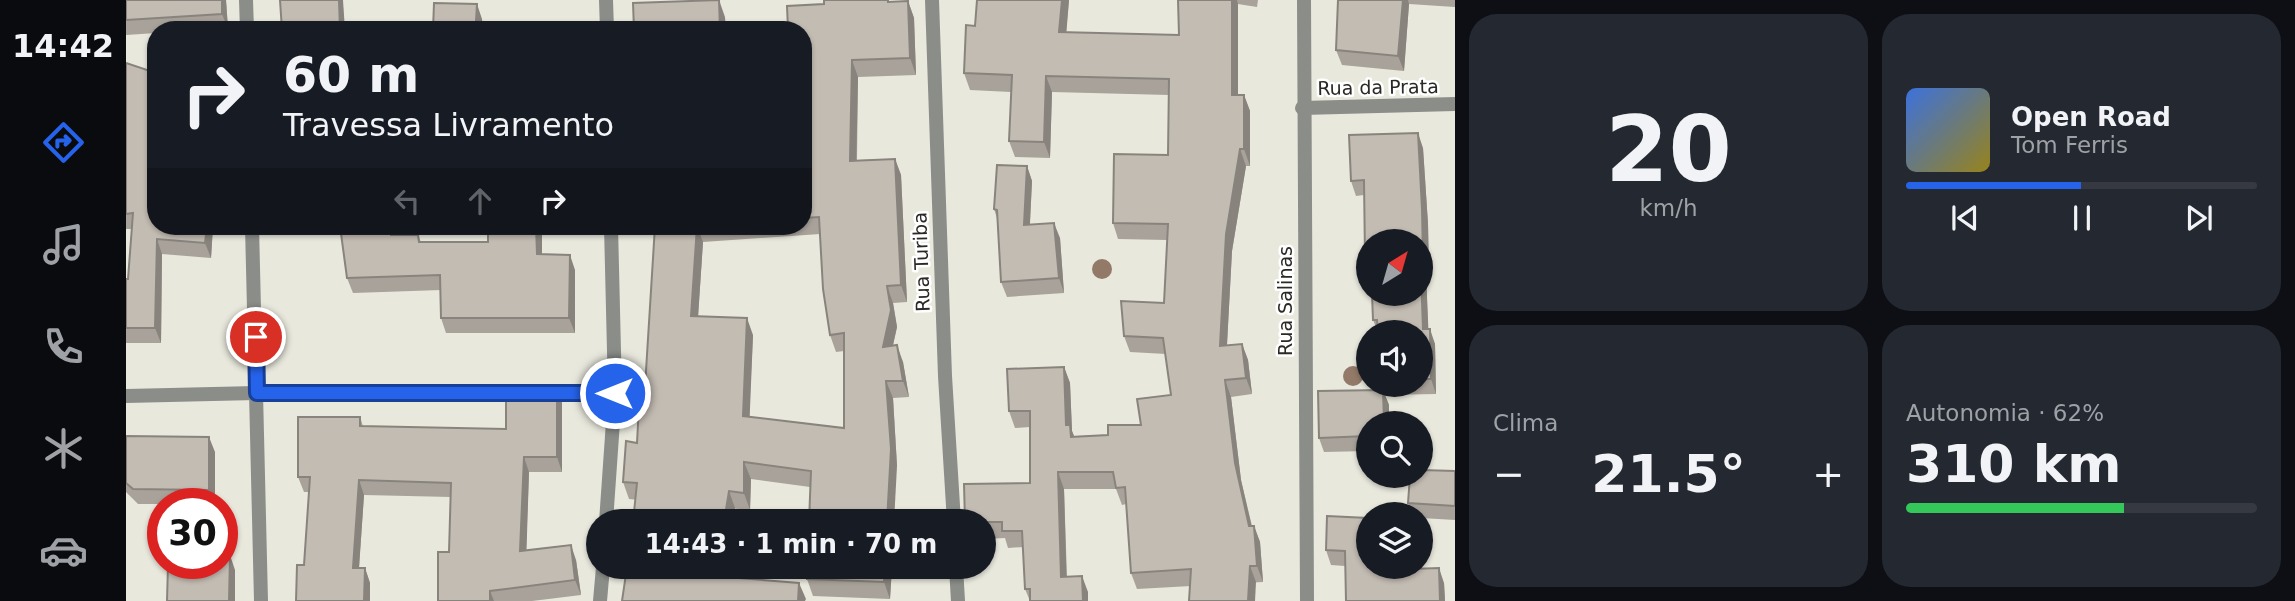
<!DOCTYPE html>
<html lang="pt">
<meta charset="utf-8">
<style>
:root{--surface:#171b24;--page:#242831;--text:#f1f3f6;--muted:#9ea1a6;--line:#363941;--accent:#2563eb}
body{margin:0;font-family:"DejaVu Sans",sans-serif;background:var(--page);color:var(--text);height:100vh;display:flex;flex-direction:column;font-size:26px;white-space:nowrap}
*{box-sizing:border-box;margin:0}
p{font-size:23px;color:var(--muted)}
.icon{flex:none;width:38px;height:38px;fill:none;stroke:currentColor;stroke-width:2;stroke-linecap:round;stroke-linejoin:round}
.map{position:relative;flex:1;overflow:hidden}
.sheet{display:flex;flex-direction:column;gap:14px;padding:14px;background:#0d0f14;width:840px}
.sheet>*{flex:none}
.guide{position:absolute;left:21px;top:21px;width:665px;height:214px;border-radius:28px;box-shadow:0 2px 5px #0004;background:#171b24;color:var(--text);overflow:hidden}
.needle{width:46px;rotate:37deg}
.controls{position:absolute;left:1230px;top:229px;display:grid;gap:14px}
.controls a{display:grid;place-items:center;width:77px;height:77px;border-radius:50%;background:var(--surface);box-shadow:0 2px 5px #0004;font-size:35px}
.speed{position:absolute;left:21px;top:488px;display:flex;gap:14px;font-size:35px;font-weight:700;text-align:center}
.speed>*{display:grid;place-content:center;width:91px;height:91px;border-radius:50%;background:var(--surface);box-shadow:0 2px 5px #0004;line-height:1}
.speed .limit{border:10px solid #d22;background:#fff;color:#111}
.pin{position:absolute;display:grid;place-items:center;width:60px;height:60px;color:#fff;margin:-30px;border:4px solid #fff;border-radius:50%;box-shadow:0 2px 7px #0007}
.me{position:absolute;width:77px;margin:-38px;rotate:270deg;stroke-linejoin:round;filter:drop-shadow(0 0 5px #0008)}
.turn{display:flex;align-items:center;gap:24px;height:147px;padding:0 21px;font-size:32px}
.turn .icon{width:91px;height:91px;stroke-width:2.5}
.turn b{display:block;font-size:49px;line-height:60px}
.lanes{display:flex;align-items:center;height:66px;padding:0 21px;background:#0003;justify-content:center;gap:35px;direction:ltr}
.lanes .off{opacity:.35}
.big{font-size:52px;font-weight:600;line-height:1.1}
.sheet .widget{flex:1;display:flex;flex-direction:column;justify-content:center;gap:10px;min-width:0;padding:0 24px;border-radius:28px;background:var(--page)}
.sheet .dial{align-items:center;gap:0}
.dial b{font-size:91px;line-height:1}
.song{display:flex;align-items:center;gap:21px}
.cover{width:84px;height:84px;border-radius:10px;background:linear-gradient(135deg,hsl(220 70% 55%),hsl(50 70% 35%))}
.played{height:7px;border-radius:4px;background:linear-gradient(90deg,var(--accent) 50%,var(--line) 50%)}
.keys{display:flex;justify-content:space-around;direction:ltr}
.heat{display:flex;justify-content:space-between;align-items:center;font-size:38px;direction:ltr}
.charge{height:10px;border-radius:5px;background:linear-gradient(90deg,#34c759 62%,var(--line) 0)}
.sheet .tiles{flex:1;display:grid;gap:14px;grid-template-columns:repeat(2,1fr)}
.trip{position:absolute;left:460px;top:509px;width:410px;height:70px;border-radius:35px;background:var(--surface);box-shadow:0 2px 5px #0004;font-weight:600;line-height:70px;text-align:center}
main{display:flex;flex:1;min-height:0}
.tabs{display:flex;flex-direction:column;width:126px;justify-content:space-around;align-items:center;background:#090b0e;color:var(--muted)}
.tabs .icon{width:49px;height:49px}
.tabs .current{color:var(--accent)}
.tabs b{font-size:32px;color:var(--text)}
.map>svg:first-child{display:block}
</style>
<main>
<nav class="tabs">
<b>14:42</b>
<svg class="icon current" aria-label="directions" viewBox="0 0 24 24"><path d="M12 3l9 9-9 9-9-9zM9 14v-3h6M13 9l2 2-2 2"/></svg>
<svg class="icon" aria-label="music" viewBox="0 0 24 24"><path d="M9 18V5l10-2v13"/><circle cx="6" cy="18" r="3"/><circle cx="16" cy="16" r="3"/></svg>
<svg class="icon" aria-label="phone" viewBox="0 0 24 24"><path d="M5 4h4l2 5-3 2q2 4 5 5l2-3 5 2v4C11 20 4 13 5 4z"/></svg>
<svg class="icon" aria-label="climate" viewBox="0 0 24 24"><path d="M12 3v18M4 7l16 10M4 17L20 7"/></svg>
<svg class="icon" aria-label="car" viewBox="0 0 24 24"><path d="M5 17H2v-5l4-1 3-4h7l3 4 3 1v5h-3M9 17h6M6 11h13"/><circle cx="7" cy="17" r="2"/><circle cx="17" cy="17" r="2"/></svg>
</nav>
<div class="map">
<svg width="1329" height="601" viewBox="0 0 1329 601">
<rect width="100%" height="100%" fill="#e9e8dd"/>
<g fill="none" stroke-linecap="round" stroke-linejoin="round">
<g stroke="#8b8d89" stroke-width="14">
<path d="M120,0L121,30"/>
<path d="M480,0L481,30"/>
<path d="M806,0L819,376L828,522"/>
<path d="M1178,0L1181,601"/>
<path d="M1176,108L1329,104"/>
<path d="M126,226L135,601"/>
<path d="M0,396L131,393H489"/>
<path d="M480,522L489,393L485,226"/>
<path d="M830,567L832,601"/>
<path d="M474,601L477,567"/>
</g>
</g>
<g fill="#937a68">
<circle cx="976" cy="269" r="10"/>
<circle cx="1227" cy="376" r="10"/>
</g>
<g fill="#a8a29a" fill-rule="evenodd">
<path d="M0,0H100L102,29L30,30V33L0,35Z"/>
<path d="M943,0L940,32L1053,35L1052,0H1132L1131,7L1112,4V95H1118L1124,111V166H1120L1106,251L1101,345L1116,344L1122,360L1126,394L1105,397L1115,480L1126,526H1128L1134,542L1137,582L1011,589L1005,573L1000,504L996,505L990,489H938L941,577L962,592V601H904L899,589L897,547L882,548L879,538L858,539V522L904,483V427L889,428L883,411L938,367L944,383L946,431L948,436L982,435L1015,425L1045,395L1040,354L1004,352L998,336L1038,303L1041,240L992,239L987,223L1042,155L1043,95L926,92L924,158L889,157L883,141L885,92L844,90L838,73L849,26Z"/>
<path d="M1212,0H1329V7L1283,4L1278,71L1216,65L1210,50Z"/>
<path d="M782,1L788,18L790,75L732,77L731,160L769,159L775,175L781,302L767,303L771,327L767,345L777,362L783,397L767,398L771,466L684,487L625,479L624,510L503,499L497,482L511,443L519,387L529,226H677V30L768,2ZM694,234L704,335L710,352L718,351V428L623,417L627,335L572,316L577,242Z"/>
<path d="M0,63L30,226H87L85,258L36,254L35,343H0V279H2L6,229H0Z"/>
<path d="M1297,148L1302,224L1303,272H1300L1302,329L1309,344L1310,394L1259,395L1263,405L1242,424V451L1198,452L1193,438L1256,390L1255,385H1295V332H1252L1247,320L1295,294V242H1242V268L1239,258L1238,195L1230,196L1225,181Z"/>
<path d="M901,166L906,181L904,224L934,238L938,293L881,297L875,282L871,218L868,209Z"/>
<path d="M362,226H416V254L449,270V333H320L315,318V290L227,293L221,278L268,235H292L295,242H362Z"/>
<path d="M431,388L436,403V472H403L400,550L450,560L455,595L406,601H312L323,552L325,497L238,495L233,568H239L244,583V601H170L178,565L183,492H178L172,477L234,417L237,426L380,429Z"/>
<path d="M0,436L89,452V504H12L0,492Z"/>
<path d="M1329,471V520L1295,518V514H1286L1282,503Z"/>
<path d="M1201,516L1290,569L1318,583L1319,601H1220L1219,566L1205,565L1200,550Z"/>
<path d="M681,567H766L764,599L687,596L681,579Z"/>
</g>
<g fill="#88847d">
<path d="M96,0H100L102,29L96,14Z"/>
<path d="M213,0H217L219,30H214Z"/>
<path d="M593,0L599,17L600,30H594Z"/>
<path d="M936,0H943L939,49L933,32Z"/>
<path d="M1106,0H1111L1112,4V111L1106,95Z"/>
<path d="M1277,0H1282L1283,4L1278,71L1272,56Z"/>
<path d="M782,1L788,18L790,75L784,58Z"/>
<path d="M351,4L356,19V30L350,21Z"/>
<path d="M726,60L732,77L730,177L724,161Z"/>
<path d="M920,76L926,92L924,158L918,142Z"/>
<path d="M1118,95L1124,111V166L1118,149Z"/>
<path d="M1292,133L1297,148L1302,224L1303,272L1297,257Z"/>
<path d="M1114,149L1120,166L1106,251L1100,363L1094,346L1100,234Z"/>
<path d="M769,159L775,175L781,302L775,285Z"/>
<path d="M901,166L906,181L903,240L898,225Z"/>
<path d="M928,223L934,238L938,293L933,278Z"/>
<path d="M81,226H87L85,258L79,243Z"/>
<path d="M264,226H267L270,250L265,235Z"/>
<path d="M410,226H416V269L411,254Z"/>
<path d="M571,226L577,242L571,333L565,316Z"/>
<path d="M31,239L36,254L35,343L29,328Z"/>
<path d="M444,255L449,270V333L443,318Z"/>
<path d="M1295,260L1300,272L1303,344L1297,329Z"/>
<path d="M761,286L767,303L771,327L763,363L757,347Z"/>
<path d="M621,318L627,335L623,433L617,416Z"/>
<path d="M1304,329L1309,344L1310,394L1305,379Z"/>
<path d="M1116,344L1122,360L1126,394L1120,378Z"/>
<path d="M771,345L777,362L783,397L777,381Z"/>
<path d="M938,367L944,383L946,431L950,441L951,453L940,425Z"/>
<path d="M1099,380L1105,397L1115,480L1129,541L1128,526L1134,542L1137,582L1131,566L1109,463Z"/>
<path d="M760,381L767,398L771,466L768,522H761Z"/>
<path d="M431,388L436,403V472L431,457Z"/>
<path d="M1257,390L1263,405V424H1258Z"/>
<path d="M83,437L89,452V504L83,490Z"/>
<path d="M398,457L403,472L400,566L394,551Z"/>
<path d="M618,462L625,479L624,510L618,493Z"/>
<path d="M932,472L938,489L941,594L935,577Z"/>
<path d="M233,480L238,495L232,582L227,568Z"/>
<path d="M603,491L609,508L607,522H598Z"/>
<path d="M445,545L450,560L455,595L449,580Z"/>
<path d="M104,555L109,570V601H103Z"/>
<path d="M1124,566L1130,582L1129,601H1122Z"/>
<path d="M591,567H599L595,593L589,576Z"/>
<path d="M759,567H766L764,599L758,582Z"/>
<path d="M239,568L244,583V601H238Z"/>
<path d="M1313,568L1318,583L1319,601H1314Z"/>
<path d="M956,576L962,592V601H957Z"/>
<path d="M673,583L680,599L679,601H672Z"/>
<path d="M364,591L368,601H364Z"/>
</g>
<g fill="#c3bcb3" stroke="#88847d" stroke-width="2">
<path d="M0,0H96V14L0,20Z"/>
<path d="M154,0H213L214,30H156Z"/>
<path d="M593,0L594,30H508L507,3Z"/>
<path d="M698,0H762V2L782,1L784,58L726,60L724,161L769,159L775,285L761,286L765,310L757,347L771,345L777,381H760L765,449L761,522H683L685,471L618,462V493L603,491L598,522H507L511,483L497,482L500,441L511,443L514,386L519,387L529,226H571L565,316L621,318L617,416L718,428V333L704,335L697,289L693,217L677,218V30H662L661,6L698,4Z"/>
<path d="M851,0H936L933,32L1053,35L1052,0H1106V95H1118V149H1114L1100,234L1094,346L1116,344L1120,378L1099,380L1109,463L1123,526H1128L1131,566H1124L1122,601H1063L1065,569L1005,573L999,487L990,488L987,472H932L935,577L956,576L957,601H904V589H899L896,531H876V522H839L838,484L904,483V411H883L881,369L938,367L940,425H944L945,437L982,435V425H1015L1011,399L1045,395L1037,338L998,336L995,301L1038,303L1042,224L987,223L988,154L1042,155L1043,79L920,76L918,142L883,141L886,75L838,73L840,25L849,26Z"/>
<path d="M1212,0H1277L1272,56L1210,50Z"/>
<path d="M308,3L351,4L350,21L421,30H307Z"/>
<path d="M0,63L30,73V226H81L79,243L31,239L29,328H0V279H2L7,213L0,214Z"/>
<path d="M1292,133L1296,209L1297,257H1295V242H1242V258H1239L1238,180L1225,181L1223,135Z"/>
<path d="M871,165L901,166L898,225L928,223L933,278L875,282L871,210L868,209Z"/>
<path d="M214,226H264L265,235H292L293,242H362V226H410L411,254L444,255L443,318H315L314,275L221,278Z"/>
<path d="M1295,275L1297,329H1304L1305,379H1295V332H1252L1251,320H1247L1246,294H1295Z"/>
<path d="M380,388H431V457H398L394,551L445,545L449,580L364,591V601H312V552H323L325,483L233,480L227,568H239L238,601H170L171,565H178L184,477H172V417H234V426L380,429Z"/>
<path d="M1257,390L1258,424H1242V436L1193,438L1192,391Z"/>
<path d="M0,436L83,437V490L7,489L0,483Z"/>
<path d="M1295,470L1329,471V506L1282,503L1284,476H1295Z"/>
<path d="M1201,516L1242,518V567H1284V569L1313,568L1314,601H1220L1219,551L1200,550Z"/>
<path d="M96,554L104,555L103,601H41L42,564H96Z"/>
<path d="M501,567H591L589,576L673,583L672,601H496Z"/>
<path d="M681,567H759L758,582L681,579Z"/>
</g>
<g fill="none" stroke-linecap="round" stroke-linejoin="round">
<g stroke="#184099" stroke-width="18">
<path id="route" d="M130,337L131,393H489"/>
</g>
<use href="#route" stroke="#2563eb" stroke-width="12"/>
</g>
<g text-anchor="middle" stroke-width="5" stroke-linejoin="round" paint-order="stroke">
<g font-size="19" fill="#2a2925" stroke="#fff">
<text transform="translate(1252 87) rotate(-1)" y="7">Rua da Prata</text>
<text transform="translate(795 262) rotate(-92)" y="7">Rua Turiba</text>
<text transform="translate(1159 301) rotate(-90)" y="7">Rua Salinas</text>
</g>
</g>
</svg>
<div class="controls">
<a><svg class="needle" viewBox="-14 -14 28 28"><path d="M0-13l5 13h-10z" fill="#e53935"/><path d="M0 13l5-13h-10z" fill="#9ea1a6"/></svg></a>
<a><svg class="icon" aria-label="sound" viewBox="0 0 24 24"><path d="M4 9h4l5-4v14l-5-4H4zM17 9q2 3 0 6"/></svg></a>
<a><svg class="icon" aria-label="search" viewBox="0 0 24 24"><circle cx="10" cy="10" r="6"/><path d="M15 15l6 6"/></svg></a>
<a><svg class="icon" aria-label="layers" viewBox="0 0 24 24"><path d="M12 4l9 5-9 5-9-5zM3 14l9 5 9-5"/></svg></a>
</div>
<div class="speed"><div class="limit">30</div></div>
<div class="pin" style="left:130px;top:337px;background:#d93025"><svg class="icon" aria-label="arrive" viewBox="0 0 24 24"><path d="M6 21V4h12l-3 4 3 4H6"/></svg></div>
<svg class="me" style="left:489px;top:393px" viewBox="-20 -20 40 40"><circle r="17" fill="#2563eb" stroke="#fff" stroke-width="3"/><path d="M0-11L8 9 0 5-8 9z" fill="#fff"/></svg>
<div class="trip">14:43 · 1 min · 70 m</div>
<div class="guide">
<div class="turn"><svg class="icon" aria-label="right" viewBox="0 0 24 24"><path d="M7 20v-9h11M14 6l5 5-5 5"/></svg><div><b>60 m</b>Travessa Livramento</div></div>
<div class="lanes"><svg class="icon off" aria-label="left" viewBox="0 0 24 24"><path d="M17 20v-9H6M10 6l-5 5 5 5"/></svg><svg class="icon off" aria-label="ahead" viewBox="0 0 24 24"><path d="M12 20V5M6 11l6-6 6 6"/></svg><svg class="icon" aria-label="right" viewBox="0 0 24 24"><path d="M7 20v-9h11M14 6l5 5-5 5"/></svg></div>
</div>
</div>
<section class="sheet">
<div class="tiles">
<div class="widget dial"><b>20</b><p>km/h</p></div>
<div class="widget">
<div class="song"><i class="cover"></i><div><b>Open Road</b><p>Tom Ferris</p></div></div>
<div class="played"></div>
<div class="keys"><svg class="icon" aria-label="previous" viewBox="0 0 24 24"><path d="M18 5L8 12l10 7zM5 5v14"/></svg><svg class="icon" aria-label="pause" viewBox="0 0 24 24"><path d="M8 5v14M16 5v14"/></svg><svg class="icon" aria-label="next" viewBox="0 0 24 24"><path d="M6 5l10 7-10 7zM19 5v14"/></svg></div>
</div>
<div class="widget"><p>Clima</p>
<div class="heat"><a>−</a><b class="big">21.5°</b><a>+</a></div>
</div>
<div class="widget"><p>Autonomia · 62%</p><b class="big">310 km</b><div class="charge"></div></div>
</div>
</section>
</main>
